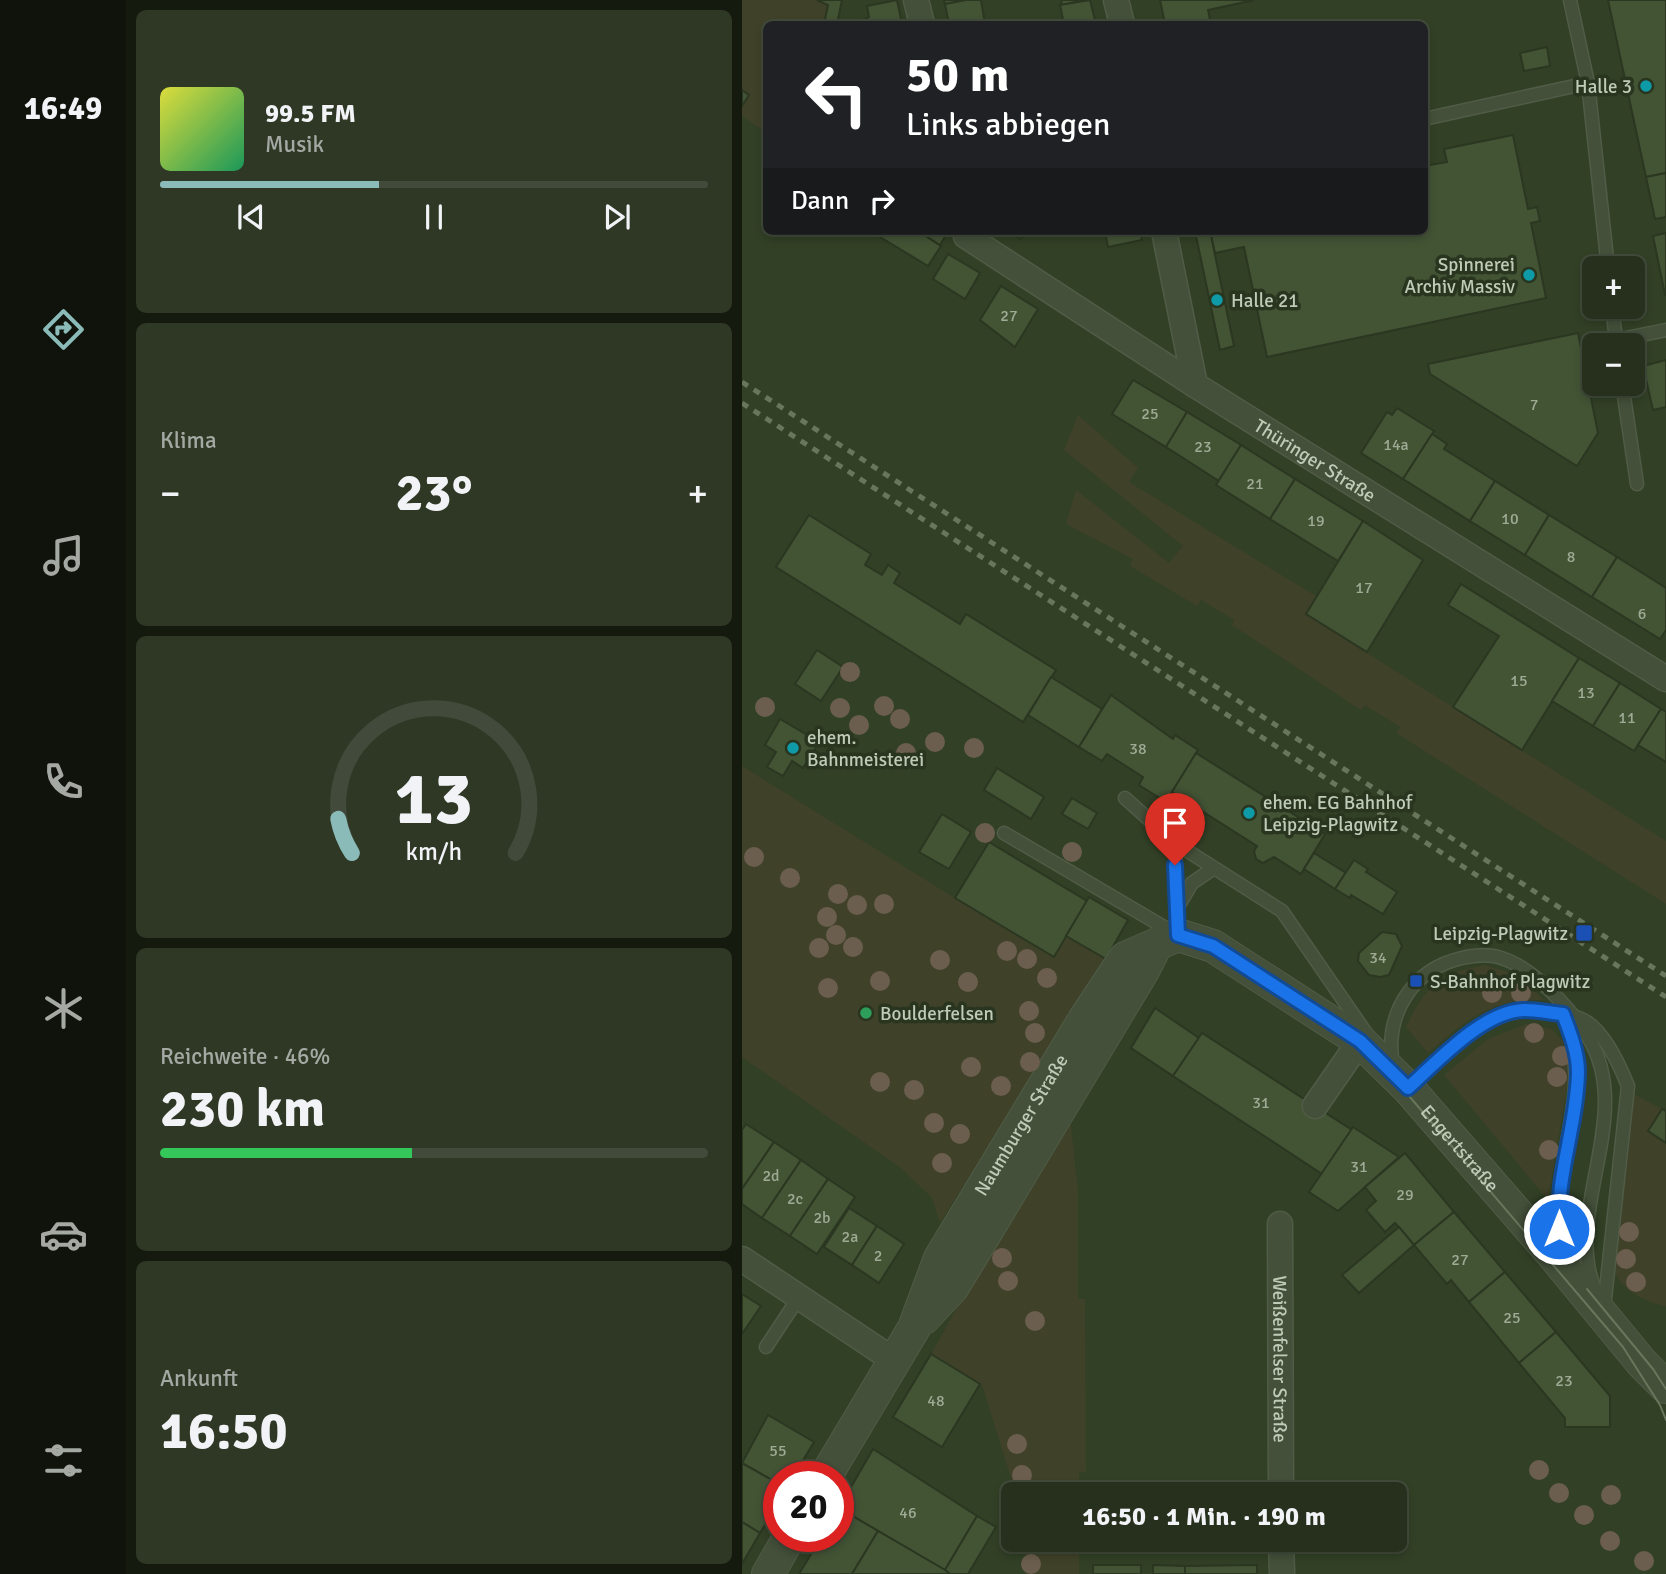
<!DOCTYPE html>
<html lang="de">
<meta charset="utf-8">
<style>
:root{--surface:#26301c;--page:#2e3825;--text:#f1f3f6;--muted:#a4a9a3;--line:#424b3b;--accent:#8bbbb9}
body{margin:0;font-family:Signika,sans-serif;background:var(--page);color:var(--text);height:100vh;display:flex;flex-direction:column;font-size:26px;white-space:nowrap}
*{box-sizing:border-box;margin:0}
p{font-size:23px;color:var(--muted)}
.icon{flex:none;width:38px;height:38px;fill:none;stroke:currentColor;stroke-width:2;stroke-linecap:round;stroke-linejoin:round}
.map{position:relative;flex:1;overflow:hidden}
.side{display:flex;flex-direction:column;gap:10px;padding:10px;background:#151a0f;width:616px}
.side>*{flex:none}
.banner{position:absolute;left:21px;top:21px;width:665px;height:214px;border-radius:10px;box-shadow:0 4px 10px #0003,0 0 0 2px var(--line);background:#202124;color:#fff;overflow:hidden}
.buttons{position:absolute;left:840px;top:256px;display:grid;gap:14px}
.buttons a{display:grid;place-items:center;width:63px;height:63px;border-radius:10px;background:var(--surface);box-shadow:0 4px 10px #0003,0 0 0 2px var(--line);font-size:35px}
.speed{position:absolute;left:21px;top:1461px;display:flex;gap:14px;font-size:35px;font-weight:700;text-align:center}
.speed>*{display:grid;place-content:center;width:91px;height:91px;border-radius:50%;background:var(--surface);box-shadow:0 4px 10px #0003,0 0 0 2px var(--line);line-height:1}
.speed .limit{border:10px solid #d22;background:#fff;color:#111}
.pin{position:absolute;display:grid;place-items:center;width:60px;height:60px;color:#fff;margin:-72px -30px;border-radius:50% 50% 50% 0;rotate:-45deg;box-shadow:0 0 7px #0007}
.pin .icon{rotate:45deg}
.me{position:absolute;width:77px;margin:-38px;rotate:0deg;stroke-linejoin:round;filter:drop-shadow(0 0 5px #0008)}
.turn{display:flex;align-items:center;gap:24px;height:147px;padding:0 28px;font-size:32px}
.turn .icon{width:91px;height:91px;stroke-width:2.5}
.turn b{display:block;font-size:49px;line-height:60px}
.then{display:flex;align-items:center;height:66px;padding:0 28px;background:#0003;gap:14px;font-size:26px}
.big{font-size:52px;font-weight:700;line-height:1.1}
.side .card{flex:1;display:flex;flex-direction:column;justify-content:center;gap:10px;min-width:0;padding:0 24px;border-radius:10px;background:var(--page)}
.side .dial{align-items:center;gap:0}
.dial svg{height:182px;overflow:visible;fill:none;stroke:var(--line);stroke-width:7;stroke-linecap:round;text-anchor:middle}
.dial text{fill:var(--text);stroke:none}
.song{display:flex;align-items:center;gap:21px}
.cover{width:84px;height:84px;border-radius:10px;background:linear-gradient(135deg,hsl(60 70% 55%),hsl(150 70% 35%))}
.played{height:7px;border-radius:4px;background:linear-gradient(90deg,var(--accent) 40%,var(--line) 40%)}
.keys{display:flex;justify-content:space-around;direction:ltr}
.heat{display:flex;justify-content:space-between;align-items:center;font-size:38px;direction:ltr}
.charge{height:10px;border-radius:5px;background:linear-gradient(90deg,#34c759 46%,var(--line) 0)}
.trip{position:absolute;left:259px;top:1482px;width:406px;height:70px;border-radius:10px;background:var(--surface);box-shadow:0 4px 10px #0003,0 0 0 2px var(--line);font-weight:700;line-height:70px;text-align:center}
main{display:flex;flex:1;min-height:0}
.tabs{display:flex;flex-direction:column;width:126px;justify-content:space-around;align-items:center;background:#0f130b;color:var(--muted)}
.tabs .icon{width:49px;height:49px}
.tabs .current{color:var(--accent)}
.tabs b{font-size:32px;color:var(--text)}
.map>svg:first-child{display:block}
</style>
<main>
<nav class="tabs">
<b>16:49</b>
<svg class="icon current" aria-label="directions" viewBox="0 0 24 24"><path d="M12 3l9 9-9 9-9-9zM9 14v-3h6M13 9l2 2-2 2"/></svg>
<svg class="icon" aria-label="music" viewBox="0 0 24 24"><path d="M9 18V5l10-2v13"/><circle cx="6" cy="18" r="3"/><circle cx="16" cy="16" r="3"/></svg>
<svg class="icon" aria-label="phone" viewBox="0 0 24 24"><path d="M5 4h4l2 5-3 2q2 4 5 5l2-3 5 2v4C11 20 4 13 5 4z"/></svg>
<svg class="icon" aria-label="climate" viewBox="0 0 24 24"><path d="M12 3v18M4 7l16 10M4 17L20 7"/></svg>
<svg class="icon" aria-label="car" viewBox="0 0 24 24"><path d="M5 17H2v-5l4-1 3-4h7l3 4 3 1v5h-3M9 17h6M6 11h13"/><circle cx="7" cy="17" r="2"/><circle cx="17" cy="17" r="2"/></svg>
<svg class="icon" aria-label="filters" viewBox="0 0 24 24"><path d="M4 7h16M4 17h16"/><circle cx="9" cy="7" r="2"/><circle cx="15" cy="17" r="2"/></svg>
</nav>
<section class="side">
<div class="card">
<div class="song"><i class="cover"></i><div><b>99.5 FM</b><p>Musik</p></div></div>
<div class="played"></div>
<div class="keys"><svg class="icon" aria-label="previous" viewBox="0 0 24 24"><path d="M18 5L8 12l10 7zM5 5v14"/></svg><svg class="icon" aria-label="pause" viewBox="0 0 24 24"><path d="M8 5v14M16 5v14"/></svg><svg class="icon" aria-label="next" viewBox="0 0 24 24"><path d="M6 5l10 7-10 7zM19 5v14"/></svg></div>
</div>
<div class="card"><p>Klima</p>
<div class="heat"><a>−</a><b class="big">23°</b><a>+</a></div>
</div>
<div class="card dial"><svg viewBox="0 0 100 80">
<path d="M14 69A42 42 0 1 1 86 69"/>
<path d="M14 69A42 42 0 0 1 8 54" stroke="#8bbbb9"/>
<text x="50" y="56" font-size="32" font-weight="700">13</text>
<text x="50" y="72" font-size="11">km/h</text>
</svg></div>
<div class="card"><p>Reichweite · 46%</p><b class="big">230 km</b><div class="charge"></div></div>
<div class="card"><p>Ankunft</p><b class="big">16:50</b></div>
</section>
<div class="map">
<svg width="924" height="1574" viewBox="0 0 924 1574">
<rect width="100%" height="100%" fill="#324026"/>
<g fill="#3f4128">
<path d="M0,0H100L95,24H24V132L0,116Z"/>
<path d="M336,415L396,468L387,482L574,596L563,614L924,841V904L654,733L658,727L623,705L619,710L490,625L492,620L459,600L455,606L388,566L391,559L324,524L334,490L427,563L441,546L322,450Z"/>
<path d="M0,766L213,898L324,936L364,959L198,1223L190,1198L160,1169L0,1057Z"/>
<path d="M743,965L775,975L802,1000C747,999 726,1019 686,1053L664,1027C683,987 699,972 743,965Z"/>
<path d="M784,1024L810,1029L824,1045L827,1075L806,1200L702,1075L746,1039Z"/>
<path d="M892,1094L920,1109L906,1131L924,1143V1306C899,1301 880,1290 869,1266L885,1164Z"/>
<path d="M328,1118L336,1190V1299H343L344,1472H337V1494H274L240,1385L189,1354L271,1208Z"/>
<path d="M282,1540H337V1574H284Z"/>
</g>
<g fill="#435435" stroke="#2b3721" stroke-width="2">
<path d="M75,0H100L95,24H82L86,5Z"/>
<path d="M155,0L160,24H121L120,21L127,17L125,6Z"/>
<path d="M202,0H224L203,4Z"/>
<path d="M224,0H239L243,24H207L203,4Z"/>
<path d="M319,0H342L320,5Z"/>
<path d="M348,0L354,24H322L318,5Z"/>
<path d="M418,0H512L466,10L469,24H423Z"/>
<path d="M866,0H924V173L904,177Z"/>
<path d="M805,47L808,66L782,71L778,53Z"/>
<path d="M0,90L7,95L0,106Z"/>
<path d="M771,135L786,209L795,207L798,221L789,223L804,298L525,357L502,247L473,253L468,231H682V166L705,162L702,149Z"/>
<path d="M924,173V217L913,219L904,177Z"/>
<path d="M135,231H176L199,246L186,266L133,234Z"/>
<path d="M176,231H203L204,235L198,245Z"/>
<path d="M266,231H287L278,239Z"/>
<path d="M363,231H398L400,240L366,247Z"/>
<path d="M453,231H468L492,346L478,350Z"/>
<path d="M924,233V295H923L911,236Z"/>
<path d="M206,254L238,273L223,299L191,279Z"/>
<path d="M259,286L296,309L273,347L238,320Z"/>
<path d="M836,333L856,433L835,466L688,374L686,364Z"/>
<path d="M924,360V407L911,410L901,366Z"/>
<path d="M391,380L445,412L424,447L370,414Z"/>
<path d="M655,408L692,431L661,479L619,453L645,412L650,415Z"/>
<path d="M445,412L499,445L477,481L424,447Z"/>
<path d="M690,434L705,444L702,449L753,481L728,521L661,479Z"/>
<path d="M499,445L553,479L528,519L474,485Z"/>
<path d="M553,479L621,521L596,561L528,519Z"/>
<path d="M753,481L807,515L783,555L728,521Z"/>
<path d="M67,515L129,554L123,565L140,575L146,565L158,573L152,583L218,624L224,614L314,670L281,722L34,567Z"/>
<path d="M807,515L875,557L850,597L783,555Z"/>
<path d="M621,521L681,560L625,652L564,614Z"/>
<path d="M875,557L924,588V630L918,639L850,597Z"/>
<path d="M719,584L837,658L780,750L711,707L757,636L706,605Z"/>
<path d="M75,650L101,667L79,701L53,684Z"/>
<path d="M837,658L878,683L851,726L810,701Z"/>
<path d="M309,677L360,709L337,747L286,715Z"/>
<path d="M878,683L919,709L892,751L851,726Z"/>
<path d="M369,695L431,739L433,735L456,750L424,802L397,785L401,777L365,754L360,761L337,747Z"/>
<path d="M919,709L924,712V762L896,745Z"/>
<path d="M38,719L77,742L61,768L50,761L41,776L25,767L34,752L23,745Z"/>
<path d="M454,753L583,834L559,874L532,857L521,863L514,859L512,851L515,846L430,792Z"/>
<path d="M255,768L302,797L289,819L242,790Z"/>
<path d="M330,798L355,813L346,829L320,814Z"/>
<path d="M200,814L229,832L207,869L177,852Z"/>
<path d="M247,842L345,901L312,957L213,898Z"/>
<path d="M572,853L604,873L593,889L562,869Z"/>
<path d="M612,860L626,869L624,872L655,892L641,914L609,895L608,898L593,889Z"/>
<path d="M347,897L386,920L364,959L324,936Z"/>
<path d="M640,932L654,934L660,946L647,975L638,977L627,975L616,961L617,953Z"/>
<path d="M413,1008L457,1038L431,1076L389,1048Z"/>
<path d="M460,1033L610,1130L580,1174L431,1076Z"/>
<path d="M920,1109L924,1111V1143L906,1131Z"/>
<path d="M4,1124L32,1142L0,1189V1130Z"/>
<path d="M611,1127L657,1157L596,1211L567,1192Z"/>
<path d="M32,1142L59,1160L20,1218L0,1204V1189Z"/>
<path d="M663,1153L712,1212L672,1245L653,1223L643,1232L624,1210L634,1201L623,1187Z"/>
<path d="M59,1160L86,1179L48,1236L20,1218Z"/>
<path d="M86,1179L113,1197L75,1254L48,1236Z"/>
<path d="M107,1208L135,1226L110,1265L82,1247Z"/>
<path d="M712,1212L763,1272L727,1302L709,1280L705,1284L672,1245Z"/>
<path d="M135,1226L162,1244L137,1283L110,1265Z"/>
<path d="M657,1227L672,1245L617,1293L600,1275Z"/>
<path d="M763,1272L814,1332L777,1363L727,1302Z"/>
<path d="M0,1294L19,1306L0,1334Z"/>
<path d="M814,1332L868,1396V1427H823V1418L777,1363Z"/>
<path d="M189,1354L238,1384L200,1447L151,1417Z"/>
<path d="M26,1415L72,1442L51,1477H37V1484L0,1463Z"/>
<path d="M131,1449L235,1516L203,1570L97,1508Z"/>
<path d="M0,1463L37,1484V1502L18,1533L0,1522Z"/>
<path d="M97,1508L136,1531L110,1574H57L80,1536H96Z"/>
<path d="M235,1516L254,1527L226,1574H208L203,1570Z"/>
<path d="M0,1522L18,1533L0,1564Z"/>
<path d="M136,1531L203,1570L208,1574H110Z"/>
<rect x="351" y="1565" width="48" height="9"/>
<path d="M411,1565L443,1566V1574H411Z"/>
<path d="M515,1565V1574H443V1566Z"/>
</g>
<g fill="none" stroke-linecap="round" stroke-linejoin="round">
<g stroke="#505c47" stroke-width="15">
<g id="service">
<path d="M828,0L846,83L866,268"/>
<path d="M682,119L846,83"/>
<path d="M870,306L874,340L924,330"/>
<path d="M880,383L895,484"/>
<path d="M383,798L433,843L436,935"/>
<path d="M262,833L432,933"/>
<path d="M433,843L540,911L624,1033"/>
<path d="M434,910L450,883L472,868"/>
<path d="M820,1012C860,1098 794,1175 827,1257"/>
<path d="M651,1065C642,1015 670,969 720,958C733,955 750,954 762,959C792,969 830,1010 846,1037C895,1116 819,1213 854,1292"/>
<path d="M667,1088C694,1064 722,1032 755,1016C775,1007 826,1010 845,1022C863,1034 878,1066 886,1086L862,1308"/>
<path d="M24,1347L57,1297"/>
</g>
</g>
<g stroke="#505c47" stroke-width="27">
<g id="minor">
<path d="M174,0L180,24"/>
<path d="M374,0L380,24"/>
<path id="s1" d="M223,231L224,236L453,385L924,679"/>
<path d="M422,231L453,385"/>
<path d="M573,1106L618,1041"/>
<path id="s2" d="M538,1224L539,1494"/>
<path d="M0,1259L153,1361"/>
<path d="M539,1540L540,1574"/>
</g>
</g>
<g stroke="#505c47" stroke-width="34">
<g id="tertiary">
<path d="M182,1318L210,1288L229,1257L402,969L414,945"/>
<path id="s3" d="M83,1477L172,1328L198,1258L342,1020L383,958L436,935L471,946L618,1041L666,1088L812,1256L900,1363L924,1387"/>
<path d="M26,1574L48,1536"/>
</g>
</g>
<use href="#service" stroke="#44503a" stroke-width="12"/>
<use href="#minor" stroke="#44503a" stroke-width="24"/>
<use href="#tertiary" stroke="#44503a" stroke-width="32"/>
<g stroke="#68775c" stroke-width="2">
<path d="M652,1074L656,1083L881,1347L918,1405L924,1420"/>
<path d="M845,1289L911,1369L924,1389"/>
</g>
<g stroke="#68775c" stroke-width="5" stroke-dasharray="7 7" stroke-linecap="butt">
<path d="M0,382L924,976"/>
<path d="M0,403L924,997"/>
</g>
</g>
<g fill="#6c5e4e">
<circle cx="108" cy="672" r="10"/>
<circle cx="142" cy="706" r="10"/>
<circle cx="23" cy="707" r="10"/>
<circle cx="98" cy="708" r="10"/>
<circle cx="158" cy="719" r="10"/>
<circle cx="117" cy="725" r="10"/>
<circle cx="193" cy="742" r="10"/>
<circle cx="232" cy="748" r="10"/>
<circle cx="164" cy="753" r="10"/>
<circle cx="243" cy="833" r="10"/>
<circle cx="330" cy="852" r="10"/>
<circle cx="12" cy="857" r="10"/>
<circle cx="48" cy="878" r="10"/>
<circle cx="96" cy="894" r="10"/>
<circle cx="142" cy="904" r="10"/>
<circle cx="115" cy="905" r="10"/>
<circle cx="85" cy="917" r="10"/>
<circle cx="94" cy="935" r="10"/>
<circle cx="111" cy="947" r="10"/>
<circle cx="77" cy="948" r="10"/>
<circle cx="265" cy="951" r="10"/>
<circle cx="285" cy="959" r="10"/>
<circle cx="198" cy="960" r="10"/>
<circle cx="305" cy="978" r="10"/>
<circle cx="138" cy="981" r="10"/>
<circle cx="226" cy="982" r="10"/>
<circle cx="86" cy="988" r="10"/>
<circle cx="750" cy="993" r="10"/>
<circle cx="779" cy="993" r="10"/>
<circle cx="287" cy="1011" r="10"/>
<circle cx="293" cy="1033" r="10"/>
<circle cx="792" cy="1033" r="10"/>
<circle cx="820" cy="1056" r="10"/>
<circle cx="288" cy="1062" r="10"/>
<circle cx="229" cy="1067" r="10"/>
<circle cx="815" cy="1077" r="10"/>
<circle cx="138" cy="1082" r="10"/>
<circle cx="259" cy="1086" r="10"/>
<circle cx="172" cy="1090" r="10"/>
<circle cx="192" cy="1123" r="10"/>
<circle cx="218" cy="1134" r="10"/>
<circle cx="807" cy="1150" r="10"/>
<circle cx="200" cy="1163" r="10"/>
<circle cx="887" cy="1232" r="10"/>
<circle cx="260" cy="1258" r="10"/>
<circle cx="884" cy="1259" r="10"/>
<circle cx="266" cy="1281" r="10"/>
<circle cx="894" cy="1282" r="10"/>
<circle cx="293" cy="1321" r="10"/>
<circle cx="275" cy="1444" r="10"/>
<circle cx="797" cy="1470" r="10"/>
<circle cx="280" cy="1475" r="10"/>
<circle cx="817" cy="1493" r="10"/>
<circle cx="869" cy="1495" r="10"/>
<circle cx="842" cy="1515" r="10"/>
<circle cx="868" cy="1541" r="10"/>
<circle cx="902" cy="1561" r="10"/>
<circle cx="289" cy="1564" r="10"/>
</g>
<g fill="none" stroke-linecap="round" stroke-linejoin="round">
<g stroke="#114b97" stroke-width="18">
<path id="route" d="M433,865L436,935L471,946L618,1041L666,1088C695,1062 742,1010 783,1010C796,1010 809,1013 821,1014C828,1032 836,1053 836,1072C835,1125 814,1176 817,1229"/>
</g>
<use href="#route" stroke="#1a73e8" stroke-width="12"/>
</g>
<g fill="#0f9aa8" stroke="#29351f" stroke-width="2.5">
<circle cx="904" cy="86" r="7"/>
<circle cx="787" cy="275" r="7"/>
<circle cx="475" cy="300" r="7"/>
<circle cx="51" cy="748" r="7"/>
<circle cx="507" cy="813" r="7"/>
</g>
<g fill="#1a4fb4" stroke="#29351f" stroke-width="2.5">
<rect x="833" y="924" width="18" height="18" rx="3.5"/>
<rect x="667" y="974" width="14" height="14" rx="3.5"/>
</g>
<circle fill="#2e9e5b" stroke="#29351f" stroke-width="2.5" cx="124" cy="1013" r="7"/>
<g text-anchor="middle" stroke-width="7" stroke-linejoin="round" paint-order="stroke">
<g font-size="16" fill="#9fab95">
<text x="267" y="321">27</text>
<text x="792" y="410">7</text>
<text x="408" y="419">25</text>
<text x="654" y="450">14a</text>
<text x="461" y="452">23</text>
<text x="513" y="489">21</text>
<text x="768" y="524">10</text>
<text x="574" y="526">19</text>
<text x="829" y="562">8</text>
<text x="622" y="593">17</text>
<text x="900" y="619">6</text>
<text x="777" y="686">15</text>
<text x="844" y="698">13</text>
<text x="885" y="723">11</text>
<text x="396" y="754">38</text>
<text x="636" y="963">34</text>
<text x="519" y="1108">31</text>
<text x="617" y="1172">31</text>
<text x="29" y="1181">2d</text>
<text x="663" y="1200">29</text>
<text x="53" y="1204">2c</text>
<text x="80" y="1223">2b</text>
<text x="108" y="1242">2a</text>
<text x="136" y="1261">2</text>
<text x="718" y="1265">27</text>
<text x="770" y="1323">25</text>
<text x="822" y="1386">23</text>
<text x="194" y="1406">48</text>
<text x="36" y="1456">55</text>
<text x="166" y="1518">46</text>
</g>
<g font-size="19" fill="#bfcab7" stroke="#29351f" text-anchor="start">
<text x="890" y="93" text-anchor="end">Halle 3</text>
<text x="773" y="271" text-anchor="end">Spinnerei<tspan x="773" dy="22">Archiv Massiv</tspan></text>
<text x="489" y="307">Halle 21</text>
<text x="65" y="744">ehem.<tspan x="65" dy="22">Bahnmeisterei</tspan></text>
<text x="521" y="809">ehem. EG Bahnhof<tspan x="521" dy="22">Leipzig-Plagwitz</tspan></text>
<text x="826" y="940" text-anchor="end">Leipzig-Plagwitz</text>
<text x="688" y="988">S-Bahnhof Plagwitz</text>
<text x="138" y="1020">Boulderfelsen</text>
</g>
<g font-size="19" fill="#bfcab7" stroke="#29351f">
<text dy="7" stroke="none"><textPath href="#s1" startOffset="420">Thüringer Straße</textPath></text>
<text dy="7" stroke="none"><textPath href="#s3" startOffset="404">Naumburger Straße</textPath></text>
<text dy="7" stroke="none"><textPath href="#s3" startOffset="1017">Engertstraße</textPath></text>
<text dy="7" stroke="none"><textPath href="#s2" startOffset="135">Weißenfelser Straße</textPath></text>
</g>
</g>
</svg>
<div class="buttons">
<a>+</a>
<a>−</a>
</div>
<div class="speed"><div class="limit">20</div></div>
<div class="pin" style="left:433px;top:865px;background:#d93025"><svg class="icon" aria-label="arrive" viewBox="0 0 24 24"><path d="M6 21V4h12l-3 4 3 4H6"/></svg></div>
<svg class="me" style="left:817px;top:1229px" viewBox="-20 -20 40 40"><circle r="17" fill="#1a73e8" stroke="#fff" stroke-width="3"/><path d="M0-11L8 9 0 5-8 9z" fill="#fff"/></svg>
<div class="trip">16:50 · 1 Min. · 190 m</div>
<div class="banner">
<div class="turn"><svg class="icon" aria-label="left" viewBox="0 0 24 24"><path d="M17 20v-9H6M10 6l-5 5 5 5"/></svg><div><b>50 m</b>Links abbiegen</div></div>
<div class="then">Dann<svg class="icon" aria-label="right" viewBox="0 0 24 24"><path d="M7 20v-9h11M14 6l5 5-5 5"/></svg></div>
</div>
</div>
</main>
